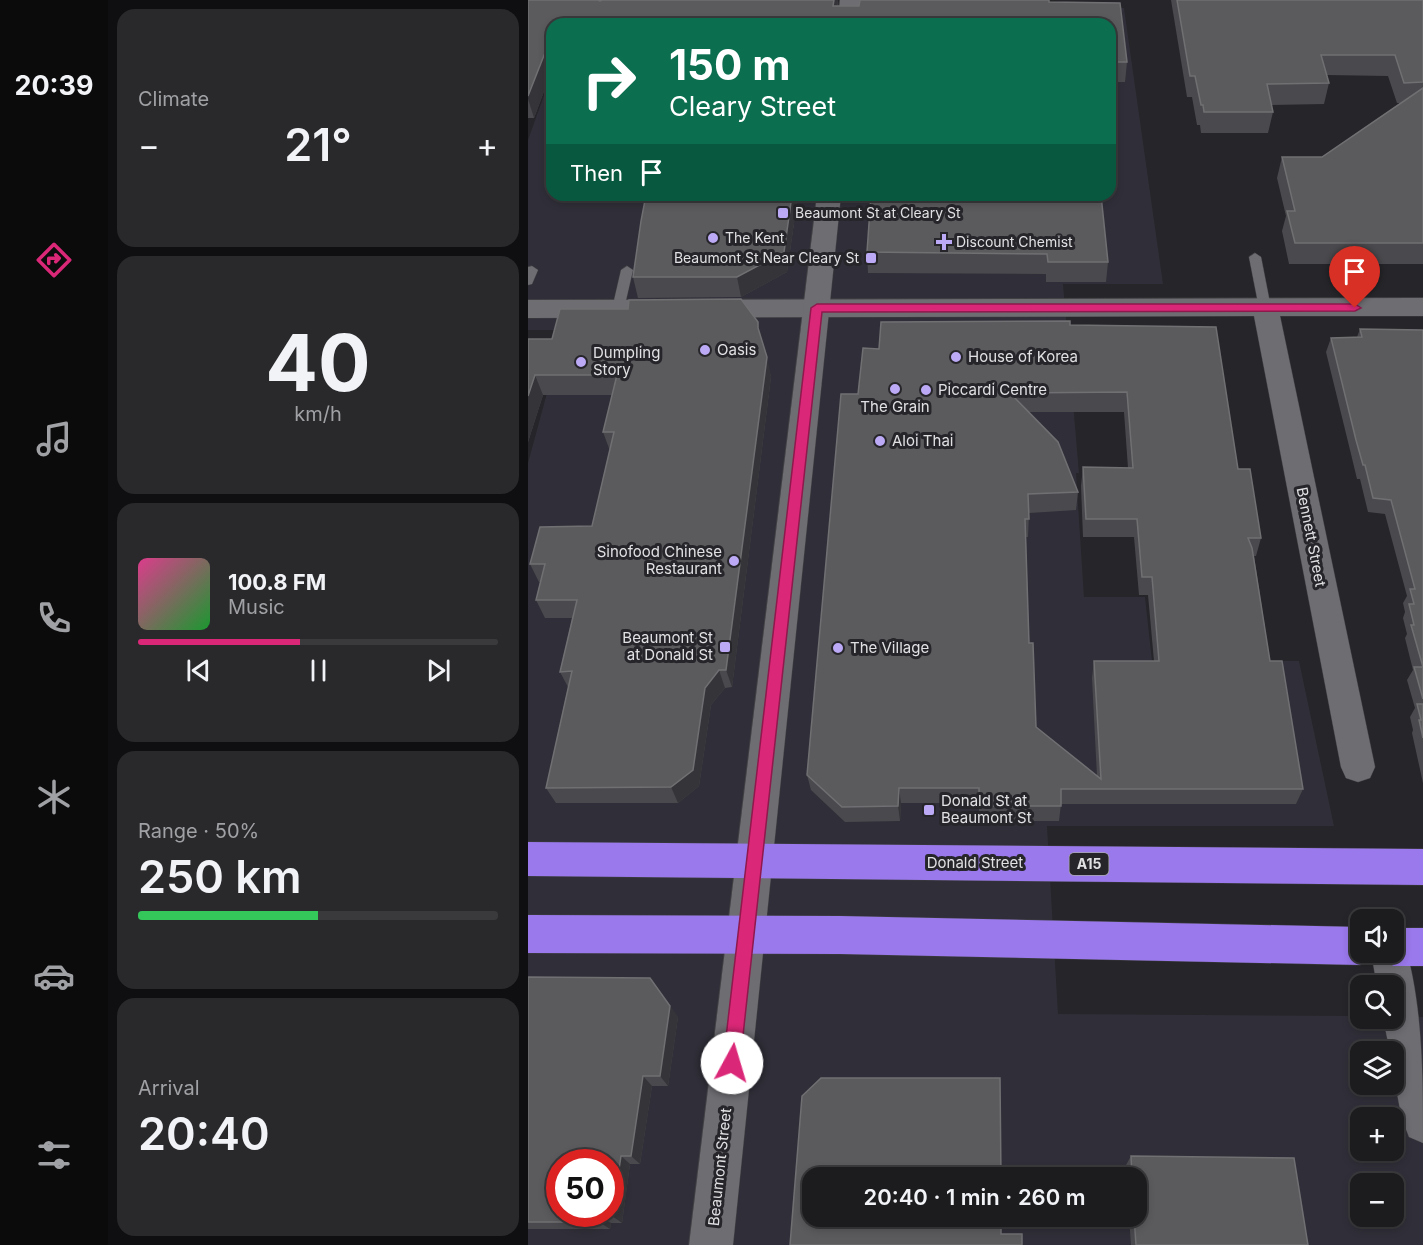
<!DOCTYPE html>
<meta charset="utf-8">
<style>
:root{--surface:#1c1c1f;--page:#29292c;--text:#f1f3f6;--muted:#a0a1a4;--line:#3a3a3d;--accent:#db2777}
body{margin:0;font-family:Inter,sans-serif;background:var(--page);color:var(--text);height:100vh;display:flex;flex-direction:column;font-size:22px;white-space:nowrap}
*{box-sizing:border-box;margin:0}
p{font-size:20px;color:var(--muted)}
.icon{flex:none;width:33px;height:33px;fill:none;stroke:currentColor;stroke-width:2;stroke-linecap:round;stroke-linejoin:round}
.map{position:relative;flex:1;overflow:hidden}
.details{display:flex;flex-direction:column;gap:9px;padding:9px;background:#0f0f11;width:420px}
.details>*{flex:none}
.top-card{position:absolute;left:18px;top:18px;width:570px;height:183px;border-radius:18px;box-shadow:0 3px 9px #0003,0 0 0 2px var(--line);background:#0b6e4f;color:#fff;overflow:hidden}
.tools{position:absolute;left:822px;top:909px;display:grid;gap:12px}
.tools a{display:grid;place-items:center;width:54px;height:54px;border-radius:12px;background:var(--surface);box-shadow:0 3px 9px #0003,0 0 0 2px var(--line);font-size:30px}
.speed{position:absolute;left:18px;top:1149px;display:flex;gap:12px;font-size:30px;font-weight:700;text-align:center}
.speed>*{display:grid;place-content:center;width:78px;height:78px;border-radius:50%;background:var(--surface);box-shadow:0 3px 9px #0003,0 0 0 2px var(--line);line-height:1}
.speed .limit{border:9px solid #d22;background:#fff;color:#111}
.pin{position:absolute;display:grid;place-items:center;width:51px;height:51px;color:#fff;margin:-62px -26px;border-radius:50% 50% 50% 0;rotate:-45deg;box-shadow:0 0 6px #0007}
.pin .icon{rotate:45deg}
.me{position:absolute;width:66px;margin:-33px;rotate:6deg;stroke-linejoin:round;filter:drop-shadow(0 0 4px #0008)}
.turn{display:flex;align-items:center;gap:21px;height:126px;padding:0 24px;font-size:27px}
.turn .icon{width:78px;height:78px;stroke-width:2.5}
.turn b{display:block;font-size:42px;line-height:51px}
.then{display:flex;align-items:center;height:57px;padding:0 24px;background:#0003;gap:12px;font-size:22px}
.big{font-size:45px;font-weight:600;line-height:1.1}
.details .tile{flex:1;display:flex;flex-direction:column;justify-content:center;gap:9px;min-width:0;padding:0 21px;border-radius:18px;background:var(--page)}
.details .dial{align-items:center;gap:0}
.dial b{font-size:78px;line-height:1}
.song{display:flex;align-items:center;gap:18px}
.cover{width:72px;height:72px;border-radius:9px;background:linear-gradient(135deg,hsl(330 70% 55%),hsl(130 70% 35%))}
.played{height:6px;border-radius:3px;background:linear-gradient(90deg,var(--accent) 45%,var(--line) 45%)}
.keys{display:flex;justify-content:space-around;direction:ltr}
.heat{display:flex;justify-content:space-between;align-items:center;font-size:33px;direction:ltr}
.charge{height:9px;border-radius:4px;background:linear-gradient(90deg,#34c759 50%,var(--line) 0)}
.trip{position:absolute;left:274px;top:1167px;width:345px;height:60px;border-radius:18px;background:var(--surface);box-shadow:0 3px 9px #0003,0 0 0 2px var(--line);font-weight:600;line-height:60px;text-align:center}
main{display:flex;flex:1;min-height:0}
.dock{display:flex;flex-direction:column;width:108px;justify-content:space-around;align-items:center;background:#0b0b0c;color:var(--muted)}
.dock .icon{width:42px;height:42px}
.dock .active{color:var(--accent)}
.dock b{font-size:27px;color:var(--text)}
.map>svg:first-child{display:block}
</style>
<main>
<nav class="dock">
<b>20:39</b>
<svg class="icon active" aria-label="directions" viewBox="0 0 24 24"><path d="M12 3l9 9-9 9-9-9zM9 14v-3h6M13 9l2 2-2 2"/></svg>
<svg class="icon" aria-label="music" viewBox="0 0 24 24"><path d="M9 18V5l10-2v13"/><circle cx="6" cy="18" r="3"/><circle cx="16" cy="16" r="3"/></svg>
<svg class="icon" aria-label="phone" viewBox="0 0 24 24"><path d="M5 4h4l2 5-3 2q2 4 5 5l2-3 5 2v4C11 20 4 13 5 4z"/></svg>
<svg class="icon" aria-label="climate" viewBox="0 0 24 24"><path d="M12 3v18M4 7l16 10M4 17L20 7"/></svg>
<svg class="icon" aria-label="car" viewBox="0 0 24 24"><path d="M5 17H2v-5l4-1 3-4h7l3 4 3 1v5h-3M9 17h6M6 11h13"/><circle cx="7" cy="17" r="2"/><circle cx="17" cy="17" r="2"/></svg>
<svg class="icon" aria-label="filters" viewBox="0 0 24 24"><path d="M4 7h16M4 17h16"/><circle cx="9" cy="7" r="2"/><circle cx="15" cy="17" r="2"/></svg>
</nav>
<section class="details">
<div class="tile"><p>Climate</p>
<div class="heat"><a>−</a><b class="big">21°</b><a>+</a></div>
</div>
<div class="tile dial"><b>40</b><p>km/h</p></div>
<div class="tile">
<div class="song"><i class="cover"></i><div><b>100.8 FM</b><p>Music</p></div></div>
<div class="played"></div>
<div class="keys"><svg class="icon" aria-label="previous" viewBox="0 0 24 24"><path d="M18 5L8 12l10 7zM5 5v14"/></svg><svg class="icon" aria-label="pause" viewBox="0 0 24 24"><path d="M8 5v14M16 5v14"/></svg><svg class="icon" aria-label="next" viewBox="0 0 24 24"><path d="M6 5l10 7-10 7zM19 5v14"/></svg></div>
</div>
<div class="tile"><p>Range · 50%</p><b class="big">250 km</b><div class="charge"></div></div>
<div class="tile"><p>Arrival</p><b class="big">20:40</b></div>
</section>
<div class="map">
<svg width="895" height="1245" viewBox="0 0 895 1245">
<rect width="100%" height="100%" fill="#262529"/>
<path fill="#302e38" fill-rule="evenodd" d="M47,8H596L635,284H535L551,473H548L556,597H617L624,661H771L806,826H519L530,1014L832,1016V1018L895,1017V1245H0V463L36,330H0V140L24,73V195H582V24ZM832,1052H866V1084H832ZM832,1118H866V1150H832ZM32,1162H82V1214H32ZM285,1178H609V1216H285ZM832,1184H866V1216H832Z"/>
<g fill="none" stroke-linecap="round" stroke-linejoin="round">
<g stroke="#414144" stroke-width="1">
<g id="lane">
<path d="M727,253L733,257L743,308L737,312L731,308L721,257Z"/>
<path d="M4,266L10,270L4,284L0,285V267Z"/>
<path d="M99,266L105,270L96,309L90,313L84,309L93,270Z"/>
</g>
</g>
<g stroke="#414144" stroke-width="1">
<g id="street">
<path d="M895,298V316H752L847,767L842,778L830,782L818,778L813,767L726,316L0,318V300Z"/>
<path d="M866,935L875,939C895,1002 895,1076 895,1143L881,1137C870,1111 866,1080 866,1052H862L855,1018H866V986H849L843,952H866Z"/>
</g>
</g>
<g stroke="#414144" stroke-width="1">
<g id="secondary">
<path d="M312,0H334L331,24H309Z"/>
<path d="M289,195H313L205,1245H161Z"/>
</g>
</g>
<g stroke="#414144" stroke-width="1">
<g id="highway">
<path d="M0,842L895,849V885L0,876Z"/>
<path d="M0,915L312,916L832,927V952H866V928H895V966H866L852,960L849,953L846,959L832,965L312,954L0,953Z"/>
</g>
</g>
<use href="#lane" fill="#6e6d72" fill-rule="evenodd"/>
<use href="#street" fill="#6e6d72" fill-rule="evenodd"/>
<use href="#secondary" fill="#6e6d72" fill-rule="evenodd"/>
<use href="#highway" fill="#9a79ec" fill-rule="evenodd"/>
</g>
<g fill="#4a4a4e" fill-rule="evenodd">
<path d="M0,0H70L72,1L74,0H310V6H331L332,0H521V2L592,3L599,62L597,82H582V24H24V70L6,118H0Z"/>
<path d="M643,0H895V264H761L754,231L758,216L749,178L754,157H794L872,103H869L860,76L799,75L801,83L796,104L743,105L745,112L740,133H673L672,125H669L664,97H659Z"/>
<path d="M118,195H270L259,272L213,297L110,298L105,277Z"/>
<path d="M343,195L580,262L578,282H518V274L340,273L339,252Z"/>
<path d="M542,325L710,469L733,538L728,556H726L742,661L775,789L768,804H533L531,821H451V803H373L372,821L317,822L283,790L279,775L330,394L351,349ZM501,412H596L600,468L555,467L553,486L555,537H606L611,595H620L626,661H566L564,678L569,776L508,727L501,643L498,537H500L501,513L548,510L550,492Z"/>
<path d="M832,329L895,330V783L884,733L885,730L882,717L887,708L879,680L885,670L877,638L879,634L875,618L877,612L875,603L879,596L857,514L840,512L832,479H829L823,454L798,352L803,338L829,337Z"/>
<path d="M0,339L234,342L243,377L204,687L197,688L183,705L171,786L150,803H28L18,788L40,687L32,672L44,618H17L8,600L12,582H11L2,564L64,526L82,451L75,432L84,395H15L0,442Z"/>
<path d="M0,977L150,1017L140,1086H124L112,1164H102L94,1223H83L82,1229H0Z"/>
<path d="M603,1156L780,1245H603L601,1216H609V1178H599L598,1165Z"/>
</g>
<g fill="#353539">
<path d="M306,0H310L308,24L305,6Z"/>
<path d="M24,35V70L6,118L0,99V96Z"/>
<path d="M264,195H270L259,272L213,297L209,277Z"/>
<path d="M230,322L234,342L230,328Z"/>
<path d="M239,357L243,377L204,687L198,670Z"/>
<path d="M7,375L15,395L0,442V396Z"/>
<path d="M191,670L197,688L183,705L171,786L150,803L143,787L177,688Z"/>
<path d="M371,788L373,803L372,821L370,806Z"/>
<path d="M142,1006L150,1017L140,1086L132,1076Z"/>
<path d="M115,1076L124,1086L112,1164L103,1156Z"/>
<path d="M93,1156L102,1164L94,1223L84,1216Z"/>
<path d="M72,1217L83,1223L82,1229L71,1222Z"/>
</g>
<g fill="#5b5b5e" stroke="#707073" stroke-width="1.5" fill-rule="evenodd">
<path d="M0,0H70L72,1L74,0H306L305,6H331L332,0H521V2L592,3L599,62H582V24L288,23V24H24V35L0,96Z"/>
<path d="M649,0H895V82L876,83L867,55H793L801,83L739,84L745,112H676L675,105H673L667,76H662Z"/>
<path d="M895,88V243H767L759,211H767L754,157H794Z"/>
<path d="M118,195H264L256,252L209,277H105L113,221Z"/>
<path d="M343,195H573L580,262H520L519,254L339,252Z"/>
<path d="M213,299L230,322V328L239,357L198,670H191L177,688L165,770L143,787L18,788L44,671L32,672L49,600H8L17,564H2L12,527L64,526L86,432H75L89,375H7L0,396V339H24L32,309H100L101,300Z"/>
<path d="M542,321V325L688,327L710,469H722L733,538H720L724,548L742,661H754L775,789H533V806H451V788H371L370,806L314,807L279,775L313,394H330L335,348L351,349L353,322ZM599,392L605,468L555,467L558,519H609L614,577H624L631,661H566L573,779L508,727L505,643H501L497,519H501L500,494L550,492L530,442L482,393Z"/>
<path d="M832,329L895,330V667L883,625H886L881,604H886L882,589H887L863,500L845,498L837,465H835L828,440L803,338L834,337Z"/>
<path d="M886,667H895V699Z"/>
<path d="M889,704H895V738L891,720H893Z"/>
<path d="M0,977L122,978L142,1006L132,1076H115L103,1156H93L84,1216L72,1217L71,1222H0ZM32,1162H82V1214H32Z"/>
<path d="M293,1078H472L473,1178H285V1216H473V1234H494V1245H262L274,1096Z"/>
<path d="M603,1156L766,1158L780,1245H608L606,1216H609V1178H604Z"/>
</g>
<path fill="#db2777" stroke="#8e194d" stroke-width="1.5" d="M289,304H827L833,308L827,311L294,312L212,1063L210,1069L204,1071L198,1069L195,1063L283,308Z"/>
<g fill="#bcaaf6" stroke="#262529" stroke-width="2">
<rect x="249" y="207" width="12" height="12" rx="3"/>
<circle cx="185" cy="238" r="6"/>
<path d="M413 233h6v6h6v6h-6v6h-6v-6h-6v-6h6z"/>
<rect x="337" y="252" width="12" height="12" rx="3"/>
<circle cx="177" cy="350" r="6"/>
<circle cx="428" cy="357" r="6"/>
<circle cx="53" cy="362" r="6"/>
<circle cx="367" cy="389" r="6"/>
<circle cx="398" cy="390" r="6"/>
<circle cx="352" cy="441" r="6"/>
<circle cx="206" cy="561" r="6"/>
<rect x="191" y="641" width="12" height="12" rx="3"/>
<circle cx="310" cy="648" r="6"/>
<rect x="395" y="804" width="12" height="12" rx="3"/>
</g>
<g text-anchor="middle" stroke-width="6" stroke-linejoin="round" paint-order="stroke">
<g font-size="14" fill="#e1e1e4" stroke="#262529" text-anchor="start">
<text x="267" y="218">Beaumont St at Cleary St</text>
<text x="197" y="243">The Kent</text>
<text x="428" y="247">Discount Chemist</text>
<text x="331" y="263" text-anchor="end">Beaumont St Near Cleary St</text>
</g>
<rect fill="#262529" stroke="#a9a9ac" stroke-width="1.5" x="541.5" y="853" width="39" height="22" rx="4.5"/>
<g font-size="14" font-weight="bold" fill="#e1e1e4">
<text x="561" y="869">A15</text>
</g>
<g font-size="15" fill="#e1e1e4" stroke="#262529" text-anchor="start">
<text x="189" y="355">Oasis</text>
<text x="65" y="358">Dumpling<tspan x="65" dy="17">Story</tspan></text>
<text x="440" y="362">House of Korea</text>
<text x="410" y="395">Piccardi Centre</text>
<text x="367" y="412" text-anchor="middle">The Grain</text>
<text x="364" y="446">Aloi Thai</text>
<text x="194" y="557" text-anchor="end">Sinofood Chinese<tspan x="194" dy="17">Restaurant</tspan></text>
<text x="185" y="643" text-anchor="end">Beaumont St<tspan x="185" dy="17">at Donald St</tspan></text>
<text x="322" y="653">The Village</text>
<text x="413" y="806">Donald St at<tspan x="413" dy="17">Beaumont St</tspan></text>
</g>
<g font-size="15" fill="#e1e1e4" stroke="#262529">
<text transform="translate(783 537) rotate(79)" y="5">Bennett Street</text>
<text x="447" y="868">Donald Street</text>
<text transform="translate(192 1167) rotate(-84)" y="5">Beaumont Street</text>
</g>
</g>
</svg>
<div class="tools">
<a><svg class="icon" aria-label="sound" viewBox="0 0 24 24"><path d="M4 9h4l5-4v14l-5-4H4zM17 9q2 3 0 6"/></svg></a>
<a><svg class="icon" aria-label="search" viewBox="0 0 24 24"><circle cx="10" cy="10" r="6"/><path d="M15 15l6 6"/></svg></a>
<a><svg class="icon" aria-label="layers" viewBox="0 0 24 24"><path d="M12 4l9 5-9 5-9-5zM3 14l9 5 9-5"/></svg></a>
<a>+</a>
<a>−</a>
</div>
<div class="speed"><div class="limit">50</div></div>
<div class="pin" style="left:827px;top:308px;background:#d93025"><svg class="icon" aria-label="arrive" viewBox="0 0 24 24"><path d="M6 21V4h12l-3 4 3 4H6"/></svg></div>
<svg class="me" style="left:204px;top:1063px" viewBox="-20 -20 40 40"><circle r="19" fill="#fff"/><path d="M0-13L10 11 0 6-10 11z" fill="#db2777"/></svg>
<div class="trip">20:40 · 1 min · 260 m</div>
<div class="top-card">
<div class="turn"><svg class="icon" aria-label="right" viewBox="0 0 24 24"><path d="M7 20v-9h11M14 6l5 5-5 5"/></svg><div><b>150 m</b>Cleary Street</div></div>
<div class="then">Then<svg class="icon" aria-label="arrive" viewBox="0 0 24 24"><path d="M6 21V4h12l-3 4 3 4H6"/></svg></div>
</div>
</div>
</main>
